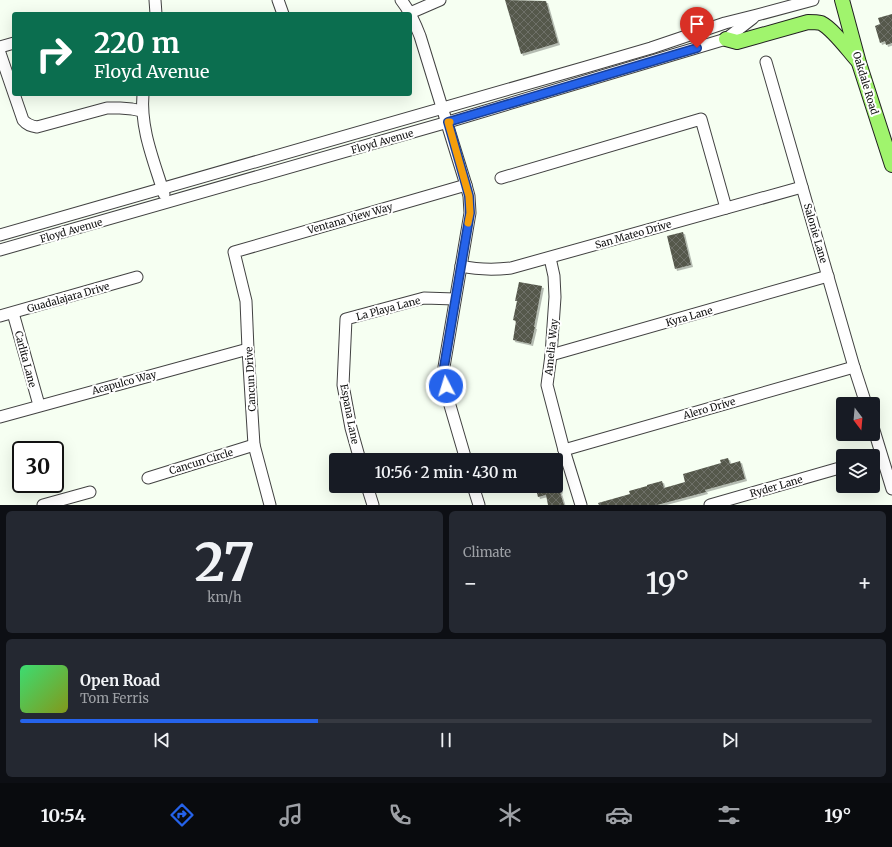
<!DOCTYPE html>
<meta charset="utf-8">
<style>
:root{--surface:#171b24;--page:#242831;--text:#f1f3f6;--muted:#9ea1a6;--line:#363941;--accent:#2563eb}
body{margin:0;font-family:Merriweather,serif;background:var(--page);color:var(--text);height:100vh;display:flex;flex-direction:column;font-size:15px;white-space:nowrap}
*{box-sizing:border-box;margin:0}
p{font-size:13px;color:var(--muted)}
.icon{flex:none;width:22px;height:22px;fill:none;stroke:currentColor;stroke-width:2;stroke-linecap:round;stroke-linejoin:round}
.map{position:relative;height:505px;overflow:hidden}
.side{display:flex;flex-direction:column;gap:6px;padding:6px;background:#0d0f14;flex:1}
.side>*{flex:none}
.banner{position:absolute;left:12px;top:12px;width:400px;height:84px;border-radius:4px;box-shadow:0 4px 16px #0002;background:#0b6e4f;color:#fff;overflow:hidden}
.needle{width:26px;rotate:164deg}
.buttons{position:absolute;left:836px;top:397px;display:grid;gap:8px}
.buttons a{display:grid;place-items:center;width:44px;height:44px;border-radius:4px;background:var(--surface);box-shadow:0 4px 16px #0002;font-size:20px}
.speed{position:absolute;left:12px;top:441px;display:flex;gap:8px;font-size:20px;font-weight:700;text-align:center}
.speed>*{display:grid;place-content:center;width:52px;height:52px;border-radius:50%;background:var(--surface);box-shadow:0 4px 16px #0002;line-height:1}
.speed .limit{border:2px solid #111;border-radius:6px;background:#fff;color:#111}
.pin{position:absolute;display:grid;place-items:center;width:34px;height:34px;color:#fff;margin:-41px -17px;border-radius:50% 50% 50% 0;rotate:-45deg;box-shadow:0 0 4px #0007}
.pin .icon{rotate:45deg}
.me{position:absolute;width:44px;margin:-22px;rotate:355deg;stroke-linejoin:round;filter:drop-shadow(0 0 3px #0008)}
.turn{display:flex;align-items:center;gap:14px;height:84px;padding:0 16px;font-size:18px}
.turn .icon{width:52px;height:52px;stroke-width:2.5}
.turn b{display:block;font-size:28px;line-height:34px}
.big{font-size:30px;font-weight:600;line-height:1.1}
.side .widget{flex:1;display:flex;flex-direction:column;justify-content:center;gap:6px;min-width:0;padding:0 14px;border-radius:6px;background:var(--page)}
.side .dial{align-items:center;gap:0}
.dial b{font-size:52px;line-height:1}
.song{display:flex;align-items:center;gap:12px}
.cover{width:48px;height:48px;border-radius:6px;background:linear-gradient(135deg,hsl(140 70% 55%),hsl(70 70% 35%))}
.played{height:4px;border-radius:2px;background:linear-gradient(90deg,var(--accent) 35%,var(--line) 35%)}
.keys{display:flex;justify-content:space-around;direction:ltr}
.heat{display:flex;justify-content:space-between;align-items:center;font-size:22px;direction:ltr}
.side .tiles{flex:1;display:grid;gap:6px;grid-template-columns:1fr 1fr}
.widget:last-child{grid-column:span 2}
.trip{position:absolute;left:329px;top:453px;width:234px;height:40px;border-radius:4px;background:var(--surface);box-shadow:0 4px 16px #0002;font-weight:600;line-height:40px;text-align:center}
.tabs{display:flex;height:64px;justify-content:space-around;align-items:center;background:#090b0e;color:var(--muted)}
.tabs .icon{width:28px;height:28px}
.tabs .active{color:var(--accent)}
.tabs b{font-size:18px;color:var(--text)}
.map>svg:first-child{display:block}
</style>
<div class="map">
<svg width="892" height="505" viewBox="0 0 892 505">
<defs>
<pattern id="building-cross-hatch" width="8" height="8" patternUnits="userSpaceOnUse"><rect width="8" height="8" fill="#55584c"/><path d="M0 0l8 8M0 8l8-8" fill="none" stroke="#6e7067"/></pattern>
<filter id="shadow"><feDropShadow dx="2" dy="2" stdDeviation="0" flood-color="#0004"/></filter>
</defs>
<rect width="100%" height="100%" fill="#f6fff2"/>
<g fill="url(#building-cross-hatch)" filter="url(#shadow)">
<path d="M505,0L546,1L558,43L521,54Z"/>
<path d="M892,14V43L886,45L885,41L880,43L875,26L880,24L878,18Z"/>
<path d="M683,232L691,265L675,269L667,236Z"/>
<path d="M519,282L542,286L534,327H535L531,344L513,340L516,321L513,320L517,301H515Z"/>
<path d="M728,458L730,464L740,461L745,479L705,490L706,492L657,505H599L598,503L630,494L629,491L647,486V485L662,481L664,488L685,482L683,474L721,463L720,460Z"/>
<path d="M535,486H559L561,491L560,492L564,505H548L546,495L538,497Z"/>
</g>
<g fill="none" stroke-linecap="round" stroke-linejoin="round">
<g stroke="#424242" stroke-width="13">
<g id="minor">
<path d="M155,0L156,14"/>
<path d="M278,0L283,14"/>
<path d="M401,0C410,11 415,23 420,36L466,185L469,196L470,213L444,367L446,386L449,402L466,460"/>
<path d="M410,13L440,0"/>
<path d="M0,47L14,43"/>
<path d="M0,53L23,120C27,125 31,126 37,127L107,108H120L132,109L142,111"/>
<path d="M766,62L854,367L866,404"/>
<path d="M143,94C140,129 154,161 164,194"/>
<path d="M501,178L701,119L726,208"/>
<path d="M0,235L586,67L651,48L725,23L757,15L813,0"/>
<path d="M0,250L448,122L726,39L753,18"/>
<path d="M550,258L554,276L555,297L551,355L547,385L564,450L581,505"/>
<path d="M461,266C479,270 493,270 511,268L802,187"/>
<path d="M13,313L39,405"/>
<path d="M0,316L137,277"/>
<path d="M551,355L828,276"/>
<path d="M0,417L248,349"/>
<path d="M873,427L892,489"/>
<path d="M564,450L854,367"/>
<path d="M360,460L351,428L343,385L346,319L424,298L455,299"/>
<path d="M148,478L254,445"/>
<path d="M367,486L373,505"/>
<path d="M473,486L479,505"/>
<path d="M43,505L90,492"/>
<path d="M270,505L254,445L248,349L246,301L234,252L466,185"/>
<path d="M710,505L843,467"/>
</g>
</g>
<g stroke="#202020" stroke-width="16">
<g id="major">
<path d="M842,0L859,63L892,165"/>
<path d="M726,39L737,42L808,22C812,22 817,22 821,23C833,29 848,50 857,60"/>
</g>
</g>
<use href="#minor" stroke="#fff" stroke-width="11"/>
<use href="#major" stroke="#a0f46d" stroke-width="14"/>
</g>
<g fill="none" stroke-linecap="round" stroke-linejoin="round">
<g stroke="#184099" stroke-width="10">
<path id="route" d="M446,386L444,367L470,213L469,196L466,185L448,122L697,48"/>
</g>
<use href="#route" stroke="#2563eb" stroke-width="7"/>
<path stroke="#f59e0b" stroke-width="7" d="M450,122H448L469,196L470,213L468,223"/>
</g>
<g text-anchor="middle" stroke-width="4" stroke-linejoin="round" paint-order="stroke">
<g font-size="10" fill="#0f0f0f" stroke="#fff">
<text transform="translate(866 83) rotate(73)" y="4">Oakdale Road</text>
<text transform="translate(382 141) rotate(-16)" y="4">Floyd Avenue</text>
<text transform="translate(350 218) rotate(-16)" y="4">Ventana View Way</text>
<text transform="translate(71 230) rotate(-16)" y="4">Floyd Avenue</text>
<text transform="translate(816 233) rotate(74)" y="4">Salonie Lane</text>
<text transform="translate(633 234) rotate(-16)" y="4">San Mateo Drive</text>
<text transform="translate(68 297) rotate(-16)" y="4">Guadalajara Drive</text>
<text transform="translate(388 308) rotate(-15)" y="4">La Playa Lane</text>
<text transform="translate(689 316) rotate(-16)" y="4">Kyra Lane</text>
<text transform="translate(551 347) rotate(-84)" y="4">Amelia Way</text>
<text transform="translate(26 359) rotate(75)" y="4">Carlita Lane</text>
<text transform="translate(250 379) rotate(-93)" y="4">Cancun Drive</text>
<text transform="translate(124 382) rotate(-15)" y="4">Acapulco Way</text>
<text transform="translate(709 408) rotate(-16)" y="4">Alero Drive</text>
<text transform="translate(350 414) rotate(79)" y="4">Espana Lane</text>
<text transform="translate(201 461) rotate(-17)" y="4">Cancun Circle</text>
<text transform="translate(776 486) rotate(-16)" y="4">Ryder Lane</text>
</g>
</g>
</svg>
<div class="buttons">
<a><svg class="needle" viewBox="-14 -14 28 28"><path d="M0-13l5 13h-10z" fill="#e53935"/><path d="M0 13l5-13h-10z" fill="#9ea1a6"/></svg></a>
<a><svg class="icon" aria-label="layers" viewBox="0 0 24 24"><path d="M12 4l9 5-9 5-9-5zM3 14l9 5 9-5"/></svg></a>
</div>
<div class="speed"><div class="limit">30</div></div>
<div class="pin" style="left:697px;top:48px;background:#d93025"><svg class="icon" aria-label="arrive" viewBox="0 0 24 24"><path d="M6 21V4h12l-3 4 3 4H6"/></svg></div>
<svg class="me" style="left:446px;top:386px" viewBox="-20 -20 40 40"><circle r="17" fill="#2563eb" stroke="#fff" stroke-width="3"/><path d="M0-11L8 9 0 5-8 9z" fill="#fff"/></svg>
<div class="trip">10:56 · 2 min · 430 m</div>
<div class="banner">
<div class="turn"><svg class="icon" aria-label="right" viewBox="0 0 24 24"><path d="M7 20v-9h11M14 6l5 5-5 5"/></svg><div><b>220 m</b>Floyd Avenue</div></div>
</div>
</div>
<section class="side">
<div class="tiles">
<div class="widget dial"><b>27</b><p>km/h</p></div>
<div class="widget"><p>Climate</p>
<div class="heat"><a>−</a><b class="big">19°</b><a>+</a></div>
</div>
<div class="widget">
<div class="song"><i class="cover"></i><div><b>Open Road</b><p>Tom Ferris</p></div></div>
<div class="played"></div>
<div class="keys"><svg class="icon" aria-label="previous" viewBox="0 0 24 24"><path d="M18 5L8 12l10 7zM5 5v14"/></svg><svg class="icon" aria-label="pause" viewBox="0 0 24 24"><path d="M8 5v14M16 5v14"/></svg><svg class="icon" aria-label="next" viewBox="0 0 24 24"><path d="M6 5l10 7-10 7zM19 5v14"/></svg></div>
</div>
</div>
</section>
<nav class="tabs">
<b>10:54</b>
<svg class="icon active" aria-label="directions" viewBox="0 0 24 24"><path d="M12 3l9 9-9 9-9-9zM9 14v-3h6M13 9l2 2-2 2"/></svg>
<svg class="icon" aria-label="music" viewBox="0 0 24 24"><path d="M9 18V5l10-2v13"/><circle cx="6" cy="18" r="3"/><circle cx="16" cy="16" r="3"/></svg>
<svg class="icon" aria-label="phone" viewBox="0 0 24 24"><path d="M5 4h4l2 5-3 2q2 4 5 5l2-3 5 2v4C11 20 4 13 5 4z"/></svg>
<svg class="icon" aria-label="climate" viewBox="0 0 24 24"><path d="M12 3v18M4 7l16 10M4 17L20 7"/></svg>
<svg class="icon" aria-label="car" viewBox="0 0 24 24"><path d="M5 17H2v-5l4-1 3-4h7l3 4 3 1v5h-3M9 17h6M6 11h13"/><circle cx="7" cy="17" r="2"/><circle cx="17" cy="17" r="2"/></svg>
<svg class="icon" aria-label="filters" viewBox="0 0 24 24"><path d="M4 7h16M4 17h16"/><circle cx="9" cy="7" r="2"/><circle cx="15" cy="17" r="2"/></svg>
<b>19°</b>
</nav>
